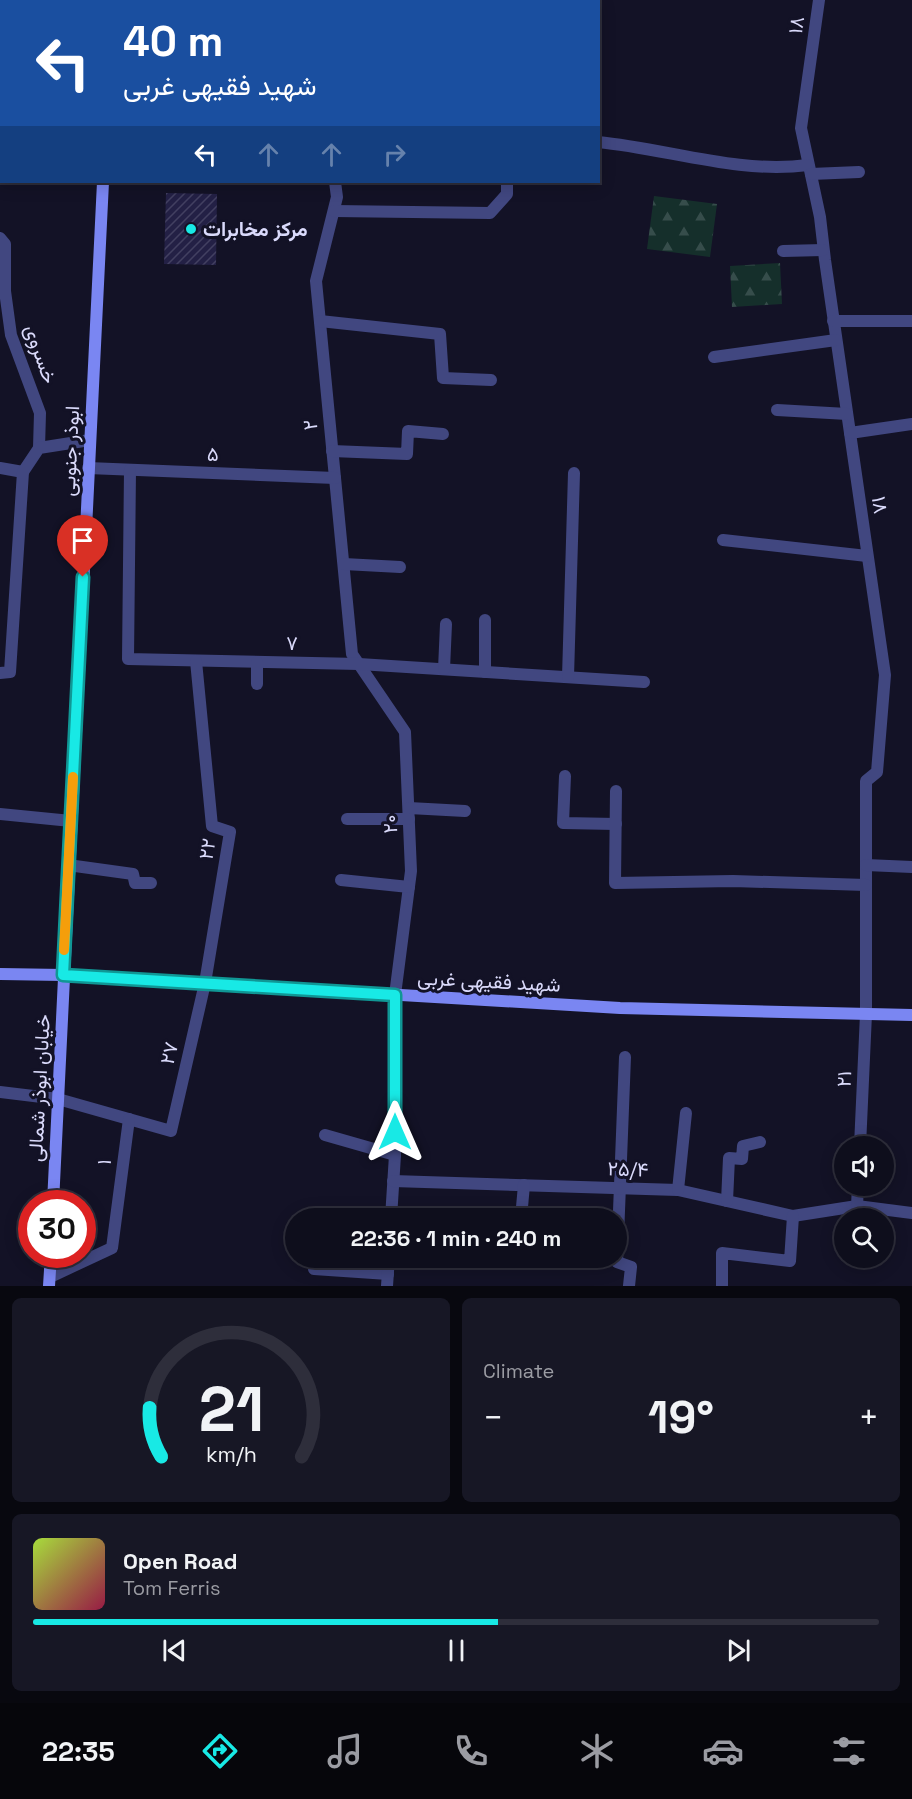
<!DOCTYPE html>
<meta charset="utf-8">
<style>
:root{--surface:#0e0e1c;--page:#171725;--text:#f1f3f6;--muted:#9b9ca3;--line:#2e2e3b;--accent:#18e9e5}
body{margin:0;font-family:"Space Grotesk",Vazirmatn,sans-serif;background:var(--page);color:var(--text);height:100vh;display:flex;flex-direction:column;font-size:22px;white-space:nowrap}
*{box-sizing:border-box;margin:0}
p{font-size:20px;color:var(--muted)}
.icon{flex:none;width:33px;height:33px;fill:none;stroke:currentColor;stroke-width:2;stroke-linecap:round;stroke-linejoin:round}
.map{position:relative;height:1286px;overflow:hidden}
.panel{display:flex;flex-direction:column;gap:12px;padding:12px;background:#08080f;flex:1}
.panel>*{flex:none}
.banner{position:absolute;left:0px;top:0px;width:600px;height:183px;box-shadow:0 3px 15px #0003,0 0 0 2px var(--line);background:#1a4fa0;color:#fff;overflow:hidden}
.controls{position:absolute;left:834px;top:1136px;display:grid;gap:12px}
.controls a{display:grid;place-items:center;width:60px;height:60px;border-radius:50%;background:var(--surface);box-shadow:0 3px 15px #0003,0 0 0 2px var(--line);font-size:30px}
.speed{position:absolute;left:18px;top:1190px;display:flex;gap:12px;font-size:30px;font-weight:700;text-align:center}
.speed>*{display:grid;place-content:center;width:78px;height:78px;border-radius:50%;background:var(--surface);box-shadow:0 3px 15px #0003,0 0 0 2px var(--line);line-height:1}
.speed .limit{border:9px solid #d22;background:#fff;color:#111}
.pin{position:absolute;display:grid;place-items:center;width:51px;height:51px;color:#fff;margin:-62px -26px;border-radius:50% 50% 50% 0;rotate:-45deg;box-shadow:0 0 6px #0007}
.pin .icon{rotate:45deg}
.me{position:absolute;width:66px;margin:-33px;rotate:0deg;stroke-linejoin:round;filter:drop-shadow(0 0 4px #0008)}
.turn{display:flex;align-items:center;gap:21px;height:126px;padding:0 24px;font-size:27px}
.turn .icon{width:78px;height:78px;stroke-width:2.5}
.turn b{display:block;font-size:42px;line-height:51px}
.lanes{display:flex;align-items:center;height:57px;padding:0 24px;background:#0003;justify-content:center;gap:30px;direction:ltr}
.lanes .off{opacity:.35}
.big{font-size:45px;font-weight:700;line-height:1.1}
.panel .card{flex:1;display:flex;flex-direction:column;justify-content:center;gap:9px;min-width:0;padding:0 21px;border-radius:9px;background:var(--page)}
.panel .dial{align-items:center;gap:0}
.dial svg{height:156px;overflow:visible;fill:none;stroke:var(--line);stroke-width:7;stroke-linecap:round;text-anchor:middle}
.dial text{fill:var(--text);stroke:none}
.song{display:flex;align-items:center;gap:18px}
.cover{width:72px;height:72px;border-radius:9px;background:linear-gradient(135deg,hsl(80 70% 55%),hsl(340 70% 35%))}
.played{height:6px;border-radius:3px;background:linear-gradient(90deg,var(--accent) 55%,var(--line) 55%)}
.keys{display:flex;justify-content:space-around;direction:ltr}
.heat{display:flex;justify-content:space-between;align-items:center;font-size:33px;direction:ltr}
.panel .tiles{flex:1;display:grid;gap:12px;grid-template-columns:1fr 1fr}
.card:last-child{grid-column:span 2}
.trip{position:absolute;left:285px;top:1208px;width:342px;height:60px;border-radius:30px;background:var(--surface);box-shadow:0 3px 15px #0003,0 0 0 2px var(--line);font-weight:700;line-height:60px;text-align:center}
.tab-bar{display:flex;height:96px;justify-content:space-around;align-items:center;background:#06060b;color:var(--muted)}
.tab-bar .icon{width:42px;height:42px}
.tab-bar .selected{color:var(--accent)}
.tab-bar b{font-size:27px;color:var(--text)}
.map>svg:first-child{display:block}
</style>
<div class="map">
<svg width="912" height="1286" viewBox="0 0 912 1286">
<defs>
<pattern id="forest-firs" width="22" height="20" patternUnits="userSpaceOnUse" patternTransform="scale(1.5)"><rect width="22" height="20" fill="#152f2b"/><path d="M5 1l3.5 6h-7zM16 11l3.5 6h-7z" fill="#364d4b"/></pattern>
<pattern id="building-hatch" width="6" height="6" patternUnits="userSpaceOnUse" patternTransform="scale(1.5)"><rect width="6" height="6" fill="#232045"/><path d="M-1 1l2-2M0 6l6-6M5 7l2-2" fill="none" stroke="#424061"/></pattern>
</defs>
<rect width="100%" height="100%" fill="#131226"/>
<g fill="url(#forest-firs)">
<path d="M654,196L717,204L710,257L647,249Z"/>
<path d="M780,263L782,304L732,307L730,266Z"/>
</g>
<path fill="url(#building-hatch)" d="M166,193L217,194L216,265L164,264Z"/>
<g fill="none" stroke-linecap="round" stroke-linejoin="round">
<g stroke="#414780" stroke-width="12">
<path d="M303,0V2"/>
<path d="M819,0L801,128L820,217L825,260L885,675L877,772L866,781V1014L860,1146"/>
<path d="M598,142C669,149 737,174 808,165"/>
<path d="M811,174L859,172"/>
<path d="M335,182L337,197L316,281L352,654L405,732L411,871L395,995V1155L391,1218"/>
<path d="M334,211L490,213L507,194V182"/>
<path d="M0,238L5,244V291L11,335L40,413L39,448"/>
<path d="M783,251L823,250"/>
<path d="M320,321L440,334L443,378L491,380"/>
<path d="M833,321H911"/>
<path d="M714,357L836,340"/>
<path d="M777,410L847,414"/>
<path d="M850,433L912,424"/>
<path d="M332,451L407,454L408,431L443,434"/>
<path d="M0,468L23,472"/>
<path d="M88,468L335,478"/>
<path d="M130,470L128,659L359,664L644,682"/>
<path d="M723,540L867,556"/>
<path d="M344,564L400,567"/>
<path d="M257,662V684"/>
<path d="M444,669L446,624"/>
<path d="M485,672V620"/>
<path d="M0,673L10,672L23,472L39,448L90,440"/>
<path d="M568,677L574,473"/>
<path d="M565,776L563,823L616,824"/>
<path d="M616,791L615,883L733,881L866,885"/>
<path d="M409,808L465,811"/>
<path d="M0,814L71,821"/>
<path d="M347,819H409"/>
<path d="M68,865L133,874L135,883H151"/>
<path d="M866,865L912,867"/>
<path d="M341,880L409,887"/>
<path d="M625,1057L617,1262L631,1267L629,1286"/>
<path d="M0,1092L58,1099L171,1131L205,983L230,832L212,826L196,661"/>
<path d="M325,1135L395,1155"/>
<path d="M393,1181L678,1190L793,1216L857,1206L912,1213"/>
<path d="M678,1190L686,1113"/>
<path d="M727,1201L729,1158L742,1159L743,1146L760,1142"/>
<path d="M857,1206L858,1185"/>
<path d="M521,1218L524,1185"/>
<path d="M314,1269L388,1274"/>
<path d="M50,1277L112,1248L129,1119"/>
<path d="M387,1286L389,1257"/>
<path d="M722,1286V1253L790,1261L793,1216"/>
</g>
<g stroke="#7a86f2" stroke-width="12">
<path d="M112,2V0"/>
<path d="M0,974L63,975L620,1008L912,1015"/>
<path d="M53,1203L103,182"/>
<path d="M49,1286L51,1254"/>
</g>
</g>
<g fill="none" stroke-linecap="round" stroke-linejoin="round">
<g stroke="#109795" stroke-width="15">
<path id="route" d="M83,577L63,975L395,995V1132"/>
</g>
<use href="#route" stroke="#18e9e5" stroke-width="10"/>
<path stroke="#f59e0b" stroke-width="10" d="M64,950L73,777"/>
</g>
<circle fill="#18e9e5" stroke="#131226" stroke-width="2" cx="191" cy="229" r="6"/>
<g text-anchor="middle" stroke-width="6" stroke-linejoin="round" paint-order="stroke">
<g font-size="20" fill="#dadafb" stroke="#131226">
<text transform="translate(796 25) rotate(-82)" y="7">۱۸</text>
<text transform="translate(41 354) rotate(71)" y="7">خسروی</text>
<text transform="translate(310 425) rotate(-96)" y="7">۲</text>
<text transform="translate(70 451) rotate(-87)" y="7">ابوذر جنوبی</text>
<text transform="translate(213 454) rotate(2)" y="7">۵</text>
<text transform="translate(880 505) rotate(82)" y="7">۱۸</text>
<text transform="translate(292 643) rotate(1)" y="7">۷</text>
<text transform="translate(390 824) rotate(-92)" y="7">۲۰</text>
<text transform="translate(207 849) rotate(-81)" y="7">۲۲</text>
<text transform="translate(489 981) rotate(3)" y="7">شهید فقیهی غربی</text>
<text transform="translate(169 1053) rotate(-77)" y="7">۲۷</text>
<text transform="translate(844 1079) rotate(-87)" y="7">۲۱</text>
<text transform="translate(39 1088) rotate(-87)" y="7">خیابان ابوذر شمالی</text>
<text transform="translate(104 1162) rotate(-83)" y="7">۱</text>
<text transform="translate(628 1169) rotate(2)" y="7">۲۵/۴</text>
</g>
<g font-size="20" font-weight="bold" fill="#dadafb" stroke="#131226" text-anchor="start">
<text x="203" y="236">مرکز مخابرات</text>
</g>
</g>
</svg>
<div class="controls">
<a><svg class="icon" aria-label="sound" viewBox="0 0 24 24"><path d="M4 9h4l5-4v14l-5-4H4zM17 9q2 3 0 6"/></svg></a>
<a><svg class="icon" aria-label="search" viewBox="0 0 24 24"><circle cx="10" cy="10" r="6"/><path d="M15 15l6 6"/></svg></a>
</div>
<div class="speed"><div class="limit">30</div></div>
<div class="pin" style="left:83px;top:577px;background:#d93025"><svg class="icon" aria-label="arrive" viewBox="0 0 24 24"><path d="M6 21V4h12l-3 4 3 4H6"/></svg></div>
<svg class="me" style="left:395px;top:1132px" viewBox="-20 -20 40 40"><path d="M0-17L14 15 0 8-14 15z" fill="#18e9e5" stroke="#fff" stroke-width="4"/></svg>
<div class="trip">22:36 · 1 min · 240 m</div>
<div class="banner">
<div class="turn"><svg class="icon" aria-label="left" viewBox="0 0 24 24"><path d="M17 20v-9H6M10 6l-5 5 5 5"/></svg><div><b>40 m</b>شهید فقیهی غربی</div></div>
<div class="lanes"><svg class="icon" aria-label="left" viewBox="0 0 24 24"><path d="M17 20v-9H6M10 6l-5 5 5 5"/></svg><svg class="icon off" aria-label="ahead" viewBox="0 0 24 24"><path d="M12 20V5M6 11l6-6 6 6"/></svg><svg class="icon off" aria-label="ahead" viewBox="0 0 24 24"><path d="M12 20V5M6 11l6-6 6 6"/></svg><svg class="icon off" aria-label="right" viewBox="0 0 24 24"><path d="M7 20v-9h11M14 6l5 5-5 5"/></svg></div>
</div>
</div>
<section class="panel">
<div class="tiles">
<div class="card dial"><svg viewBox="0 0 100 80">
<path d="M14 69A42 42 0 1 1 86 69"/>
<path d="M14 69A42 42 0 0 1 8 44" stroke="#18e9e5"/>
<text x="50" y="56" font-size="32" font-weight="700">21</text>
<text x="50" y="72" font-size="11">km/h</text>
</svg></div>
<div class="card"><p>Climate</p>
<div class="heat"><a>−</a><b class="big">19°</b><a>+</a></div>
</div>
<div class="card">
<div class="song"><i class="cover"></i><div><b>Open Road</b><p>Tom Ferris</p></div></div>
<div class="played"></div>
<div class="keys"><svg class="icon" aria-label="previous" viewBox="0 0 24 24"><path d="M18 5L8 12l10 7zM5 5v14"/></svg><svg class="icon" aria-label="pause" viewBox="0 0 24 24"><path d="M8 5v14M16 5v14"/></svg><svg class="icon" aria-label="next" viewBox="0 0 24 24"><path d="M6 5l10 7-10 7zM19 5v14"/></svg></div>
</div>
</div>
</section>
<nav class="tab-bar">
<b>22:35</b>
<svg class="icon selected" aria-label="directions" viewBox="0 0 24 24"><path d="M12 3l9 9-9 9-9-9zM9 14v-3h6M13 9l2 2-2 2"/></svg>
<svg class="icon" aria-label="music" viewBox="0 0 24 24"><path d="M9 18V5l10-2v13"/><circle cx="6" cy="18" r="3"/><circle cx="16" cy="16" r="3"/></svg>
<svg class="icon" aria-label="phone" viewBox="0 0 24 24"><path d="M5 4h4l2 5-3 2q2 4 5 5l2-3 5 2v4C11 20 4 13 5 4z"/></svg>
<svg class="icon" aria-label="climate" viewBox="0 0 24 24"><path d="M12 3v18M4 7l16 10M4 17L20 7"/></svg>
<svg class="icon" aria-label="car" viewBox="0 0 24 24"><path d="M5 17H2v-5l4-1 3-4h7l3 4 3 1v5h-3M9 17h6M6 11h13"/><circle cx="7" cy="17" r="2"/><circle cx="17" cy="17" r="2"/></svg>
<svg class="icon" aria-label="filters" viewBox="0 0 24 24"><path d="M4 7h16M4 17h16"/><circle cx="9" cy="7" r="2"/><circle cx="15" cy="17" r="2"/></svg>
</nav>
